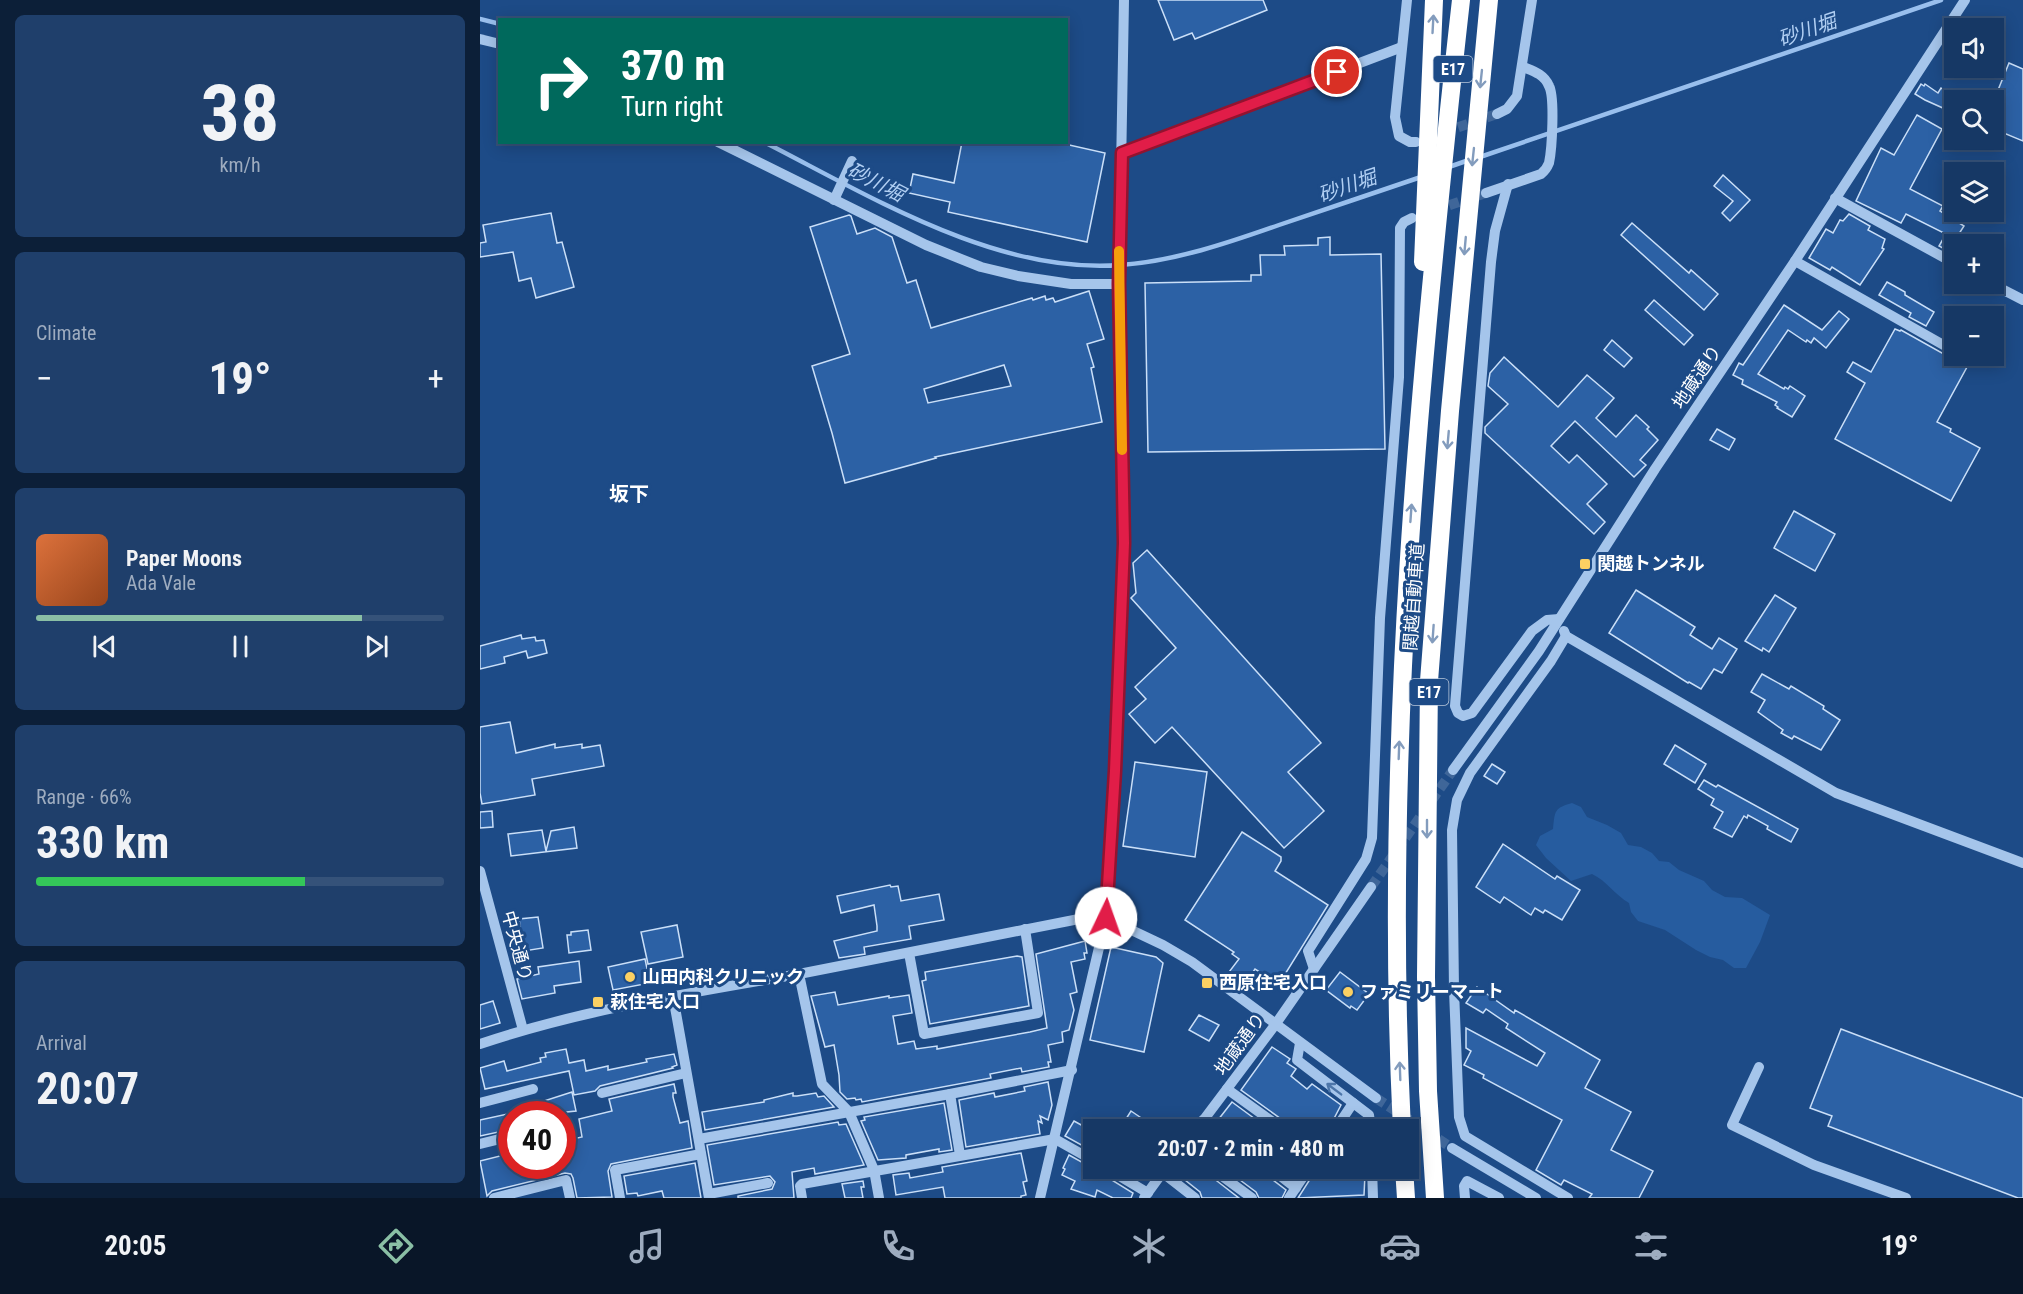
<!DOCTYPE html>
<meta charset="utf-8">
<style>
:root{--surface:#163865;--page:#1f3f6b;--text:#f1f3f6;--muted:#9eacbf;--line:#355279;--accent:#8abfa5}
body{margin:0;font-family:"Roboto Condensed","Noto Sans JP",sans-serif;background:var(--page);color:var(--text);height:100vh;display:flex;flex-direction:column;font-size:22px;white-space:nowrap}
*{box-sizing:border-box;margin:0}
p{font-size:20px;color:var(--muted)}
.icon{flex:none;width:33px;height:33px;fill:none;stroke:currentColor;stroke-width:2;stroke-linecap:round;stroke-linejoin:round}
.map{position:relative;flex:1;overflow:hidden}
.details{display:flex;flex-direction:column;gap:15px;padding:15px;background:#0c1f38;width:480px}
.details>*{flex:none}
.guide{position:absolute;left:18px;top:18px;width:570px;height:126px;border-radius:0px;box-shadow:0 3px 15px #0003,0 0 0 2px var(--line);background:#00695c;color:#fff;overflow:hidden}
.controls{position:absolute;left:1464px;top:18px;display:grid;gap:12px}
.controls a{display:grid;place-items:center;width:60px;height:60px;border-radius:0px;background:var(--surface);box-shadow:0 3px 15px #0003,0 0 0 2px var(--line);font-size:30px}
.speed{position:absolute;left:18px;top:1101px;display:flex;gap:12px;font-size:30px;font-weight:700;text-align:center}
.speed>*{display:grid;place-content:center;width:78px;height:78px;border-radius:50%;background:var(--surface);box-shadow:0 3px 15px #0003,0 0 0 2px var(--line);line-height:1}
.speed .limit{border:9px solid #d22;background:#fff;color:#111}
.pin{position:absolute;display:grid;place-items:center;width:51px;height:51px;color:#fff;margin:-26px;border:3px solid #fff;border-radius:50%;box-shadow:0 2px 6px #0007}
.me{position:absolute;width:66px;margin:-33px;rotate:3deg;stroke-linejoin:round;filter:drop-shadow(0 0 4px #0008)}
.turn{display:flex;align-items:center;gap:21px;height:126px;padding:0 24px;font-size:27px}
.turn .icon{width:78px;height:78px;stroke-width:2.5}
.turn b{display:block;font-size:42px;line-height:51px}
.big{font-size:45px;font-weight:700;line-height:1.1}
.details .widget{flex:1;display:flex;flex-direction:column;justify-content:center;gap:9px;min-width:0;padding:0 21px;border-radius:9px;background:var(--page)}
.details .dial{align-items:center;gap:0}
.dial b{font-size:78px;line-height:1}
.song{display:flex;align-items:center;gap:18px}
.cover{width:72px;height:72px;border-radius:9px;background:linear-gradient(135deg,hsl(20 70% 55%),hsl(20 70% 35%))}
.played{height:6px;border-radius:3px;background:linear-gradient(90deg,var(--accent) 80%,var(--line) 80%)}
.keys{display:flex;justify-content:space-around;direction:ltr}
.heat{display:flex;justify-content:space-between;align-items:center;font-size:33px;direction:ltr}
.charge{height:9px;border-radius:4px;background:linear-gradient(90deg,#34c759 66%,var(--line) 0)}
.trip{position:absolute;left:603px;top:1119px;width:336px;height:60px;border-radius:0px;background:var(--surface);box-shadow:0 3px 15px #0003,0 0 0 2px var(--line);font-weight:700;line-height:60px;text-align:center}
.tabs{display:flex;height:96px;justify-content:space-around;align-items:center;background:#091628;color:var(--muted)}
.tabs .icon{width:42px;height:42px}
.tabs .selected{color:var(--accent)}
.tabs b{font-size:27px;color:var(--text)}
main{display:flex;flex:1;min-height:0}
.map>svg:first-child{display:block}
</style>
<main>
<section class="details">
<div class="widget dial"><b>38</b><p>km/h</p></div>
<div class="widget"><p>Climate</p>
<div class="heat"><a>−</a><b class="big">19°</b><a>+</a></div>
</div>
<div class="widget">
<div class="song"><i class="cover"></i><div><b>Paper Moons</b><p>Ada Vale</p></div></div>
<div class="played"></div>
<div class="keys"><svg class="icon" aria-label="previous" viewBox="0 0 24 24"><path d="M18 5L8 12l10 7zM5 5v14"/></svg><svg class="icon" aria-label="pause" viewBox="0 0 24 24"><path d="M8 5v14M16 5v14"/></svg><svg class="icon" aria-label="next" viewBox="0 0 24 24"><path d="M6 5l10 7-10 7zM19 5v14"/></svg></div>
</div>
<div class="widget"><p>Range · 66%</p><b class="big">330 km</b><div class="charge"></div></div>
<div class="widget"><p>Arrival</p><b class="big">20:07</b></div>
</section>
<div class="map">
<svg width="1543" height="1198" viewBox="0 0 1543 1198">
<rect width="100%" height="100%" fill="#1d4b87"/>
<path fill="#265c9f" d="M1092,803L1101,807L1107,817L1127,825L1141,833L1148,845L1161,847L1172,853L1179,861L1189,862L1199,870L1224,881L1232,890L1245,897L1262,898L1290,915L1280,942L1266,968H1254L1243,960L1230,957L1216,950L1185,930L1158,921L1151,912L1149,903C1135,895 1127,881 1112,874L1091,881L1066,858L1056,845L1060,836L1073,829C1075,811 1074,808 1092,803Z"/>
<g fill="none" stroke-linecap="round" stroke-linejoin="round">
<g stroke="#99bfed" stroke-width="4.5">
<path d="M0,19L20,24"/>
<path d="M284,142C390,196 517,275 641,265C695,261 748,243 799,225C846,209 894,193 941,177"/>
<path d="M997,158L1461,0"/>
<path d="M966,168L989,160"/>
</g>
</g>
<g fill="#2c61a5" stroke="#cadff8" stroke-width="1.5" fill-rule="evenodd">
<path d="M678,0H783L787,10L715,39L712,33L694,40Z"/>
<path d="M1529,63L1543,69V141L1514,129V100Z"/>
<path d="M1441,84L1444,86L1445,84L1458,93L1461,88L1474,97V113L1445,100L1435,94Z"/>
<path d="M1437,115L1462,129L1430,189L1463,206L1460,211L1484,226L1468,251L1459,246L1466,234L1426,214L1421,223L1376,201L1401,148L1414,155Z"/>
<path d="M482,142H576L625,153L607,242L468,212L470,202L429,193L433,174L474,183Z"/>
<path d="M1243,175L1270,200L1250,221L1242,213L1253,201L1234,186Z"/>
<path d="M71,213L77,243L82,242L94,287L56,298L51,278L39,281L33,252L0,257V243L6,242L3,225Z"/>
<path d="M1369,214L1390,226L1388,230L1405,239L1402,248L1404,249L1380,285L1352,267L1350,270L1329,258L1346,229L1353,233L1360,220L1363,221Z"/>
<path d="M369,215L371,216L377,234L395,228L412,237L427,283L436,280L451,328L552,298L553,300L565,296L566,300L573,298L575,302L609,291L624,339L607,344L614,367L611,368L622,422L455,457L456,458L365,483L352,433L332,366L370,354L330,227ZM524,365L531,386L448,403L444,389Z"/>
<path d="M1152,223L1209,273L1211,270L1238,294L1224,310L1141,235Z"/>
<path d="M850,237V255L901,254L905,449L668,452L665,283L771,281V275H781L780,255H805L804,246L838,245V238Z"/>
<path d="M1407,282L1425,292V295L1454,312L1446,326L1429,317L1431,313L1399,295Z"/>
<path d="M1174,300L1213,335L1204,345L1165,310Z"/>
<path d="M1304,305L1342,330L1359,311L1369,319L1346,348L1334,338L1331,343L1327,340L1326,342L1308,330L1278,374L1304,389L1305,387L1308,389L1310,386L1325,396L1312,417L1297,408L1298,407L1295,405L1297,402L1262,384L1263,380L1253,375L1259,363L1263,365Z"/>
<path d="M1415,329L1420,331L1421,330L1487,367L1457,422L1471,429L1470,432L1500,448L1471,501L1355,439L1385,383L1367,372L1373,362L1391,372Z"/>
<path d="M1132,340L1152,358L1144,367L1124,350Z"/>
<path d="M1024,357L1078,407L1107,375L1134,398L1116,418L1136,437L1156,415L1169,427L1167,429L1178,440L1160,460L1166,465L1154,477L1095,421L1071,446L1089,463L1097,455L1127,484L1107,504L1125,522L1114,534L1005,433V427L1028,404L1008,386L1010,373Z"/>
<path d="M1237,429L1255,439L1249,450L1230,440Z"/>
<path d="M1314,511L1355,534L1335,571L1294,548Z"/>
<path d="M667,550L841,743L808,772L844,811L804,848L692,727L675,743L649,714L666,699L655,687L696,648L651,598L656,593L653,563Z"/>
<path d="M1156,590L1215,627L1210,635L1232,649L1239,638L1257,649L1242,673L1234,669L1221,689L1209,682L1208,683L1129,633Z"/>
<path d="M1295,595L1316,608L1289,652L1283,648L1282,651L1265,641Z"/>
<path d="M41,635L42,639L55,637L56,641L64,640L67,653L48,658L46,651L24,657L25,663L0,669V646Z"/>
<path d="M1282,674L1309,689L1311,686L1344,706L1343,709L1360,720L1341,750L1314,736L1312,739L1301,733L1303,730L1278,712L1285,700L1271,692Z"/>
<path d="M30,722L36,753L75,744V748L102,744V748L120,745L124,766L52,779L55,795L2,804L0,793V727Z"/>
<path d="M1195,745L1226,764L1215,783L1184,764Z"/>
<path d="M655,762L727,772L715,857L643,846Z"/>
<path d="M1012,764L1025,772L1017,784L1004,776Z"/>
<path d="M1224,780L1236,787L1238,785L1318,829L1311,842L1287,829L1288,826L1268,815L1267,818L1264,816L1252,837L1234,828L1243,812L1231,805L1234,799L1218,789Z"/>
<path d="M12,811L13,827L0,828V812Z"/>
<path d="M94,827L97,848L31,856L28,834L62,830L66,851L71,831Z"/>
<path d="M762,832L801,857V861L795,871L848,905L799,984L775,969L765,984L749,972L759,959L752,954L754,952L705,920Z"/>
<path d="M1023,844L1075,879L1077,876L1100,890L1082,920L1065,910L1063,913L1055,908L1051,915L1024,897L1020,903L996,887Z"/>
<path d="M410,885L411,887L418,886L421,901L459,894L464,920L429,926L431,939L384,947L385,954L359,958L354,941L397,931V926L394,905L361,913L357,896Z"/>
<path d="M58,917L63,948L44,951L43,944L39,945L36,927L40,926L39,919Z"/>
<path d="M197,925L203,957L168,964L161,932Z"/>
<path d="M108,930L111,950L89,953L87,935H91V932Z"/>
<path d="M605,941L607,953H604L605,959L591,962L597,992L590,994L594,1010L589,1030L582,1032L583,1042L568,1045L571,1062H568L569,1067L542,1072L541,1068L510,1074L511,1078L382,1102L381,1099L376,1100L375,1098L367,1099L360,1092L359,1075L354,1045L345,1047L331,996L355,992L358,1005L409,996V998L429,995L432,1013L413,1016L418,1044L434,1041L436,1049L457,1046V1049L550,1032L567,1028L556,954Z"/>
<path d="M631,947L676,957L683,963L664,1052L610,1040Z"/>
<path d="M537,956L542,957L549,1006L450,1024L442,981L446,980L445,972Z"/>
<path d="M165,959L170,983L133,990L128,967Z"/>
<path d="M99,961L101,982L74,986L75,993L42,999L37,979L59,974L58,967Z"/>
<path d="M860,972L889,994L877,1010L871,1006L870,1008L846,990Z"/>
<path d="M997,987L1034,1013L1035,1010L1120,1060L1105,1088L1151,1112L1131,1150L1173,1171L1159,1198H1109L1112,1194L1084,1180L1081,1185L1056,1170L1082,1120L1003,1078L1004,1075L984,1065L991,1051L986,1048V1028L1057,1066L1065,1053L1026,1028L1028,1024L1006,1009L1003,1013L986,1003Z"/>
<path d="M13,1001L20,1023L0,1029V1005Z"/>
<path d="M719,1015L739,1025L729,1041L709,1030Z"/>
<path d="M1361,1029L1543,1098V1198H1538L1348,1126L1352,1116L1330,1108Z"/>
<path d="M792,1047L810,1059L807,1063L816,1069L811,1076L827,1089L832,1084L861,1105L848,1130H811L808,1124L761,1090Z"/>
<path d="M86,1049L89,1063L104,1060L106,1071L128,1066V1070L167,1062L166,1059L194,1054L197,1065L192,1067L193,1068L120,1086L115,1091L94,1095L89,1071L5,1089L0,1068L24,1061L27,1071L61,1062L60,1058L66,1057L65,1053Z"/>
<path d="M568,1082L572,1105L568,1120L560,1116L562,1123L558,1121L560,1134L486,1147L479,1100L514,1093L515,1097L545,1091L544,1087Z"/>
<path d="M194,1084L196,1093H193V1097L200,1123L208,1121L212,1148L131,1164L128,1171L132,1197L97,1198L93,1178L91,1174L85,1173L12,1191L7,1196L0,1161L32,1153V1166H52L53,1169L82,1166V1149L87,1148L88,1140L102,1137L99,1119L132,1111L129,1099Z"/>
<path d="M92,1092L96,1111L67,1114L64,1101Z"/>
<path d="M313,1093V1096H317L336,1093L338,1097L344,1096L354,1107L225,1130L222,1112L284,1102V1100Z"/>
<path d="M752,1102L790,1130H750L738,1120Z"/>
<path d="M464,1103L472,1150L459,1152V1149L426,1155V1158L398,1160L381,1121L385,1120L384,1117Z"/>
<path d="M651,1111L679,1130H639Z"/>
<path d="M32,1113V1129L0,1136V1120Z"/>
<path d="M594,1121L614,1132V1152L585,1136Z"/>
<path d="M358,1122L359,1125L366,1124L384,1165L335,1174L334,1168L312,1172L314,1198H258V1196L292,1189L295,1182L290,1176L234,1185L227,1145Z"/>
<path d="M541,1153L547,1181L543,1182L546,1195L541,1196V1198H465L463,1187L416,1195L413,1175L429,1173L430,1178L463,1172L462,1167Z"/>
<path d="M589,1155L614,1169L619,1168L622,1174L653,1193L651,1198H633L617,1190L615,1197L591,1189L595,1181L582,1175L585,1169L583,1168Z"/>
<path d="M215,1163L221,1198H184L182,1191L158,1196L157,1193L147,1194L144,1176Z"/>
<path d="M705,1168H719L724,1171L759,1198H722L720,1192L700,1176Z"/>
<path d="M744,1168H783L785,1174L806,1190L802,1198H779L776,1192Z"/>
<path d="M861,1168H882L883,1175L885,1174L884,1195L818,1198L834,1173Z"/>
<path d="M383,1181L384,1187H381L383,1198H365L362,1184Z"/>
</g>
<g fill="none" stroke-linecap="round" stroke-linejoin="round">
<g stroke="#3f6699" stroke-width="10" stroke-dasharray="10 5" stroke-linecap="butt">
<path d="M964,132L1017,114"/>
<path d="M955,210L1006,193"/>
<path d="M891,887L973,770"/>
<path d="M896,1098L972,1148"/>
</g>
<g stroke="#a5c5eb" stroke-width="10">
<path d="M927,0L915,117L919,136L930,142H936"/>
<path d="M0,39L20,44"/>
<path d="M1017,114L1027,109L1037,96L1052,0"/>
<path d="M238,142L446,245L501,267L538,276L591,284H639"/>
<path d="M641,153L922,47"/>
<path d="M1028,184L1015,231L1011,262L975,706L978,713L983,716L992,713L1052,631L1067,620L1079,619"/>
<path d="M1006,193L1061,174C1065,171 1067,168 1069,163C1072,149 1075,97 1069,86C1064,74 1053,71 1043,67"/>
<path d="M1355,198L1474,263"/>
<path d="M354,200L372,161"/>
<path d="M1315,261L1467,347"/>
<path d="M1512,284L1543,300"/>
<path d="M1084,631L1086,636L1356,793L1543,863"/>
<path d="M1086,636L1071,661L990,773L977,800L972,830L974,990L979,1117L985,1136L1088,1198"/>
<path d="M973,770L1059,651L1175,469L1315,261L1485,0"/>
<path d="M0,871L43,1030"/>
<path d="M429,953L444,1034L558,1013L545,929"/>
<path d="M834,969L828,951L886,859L892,838L900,618L919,377L920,228L924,222L932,218"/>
<path d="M319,974L342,1084L369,1112L394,1170L399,1198"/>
<path d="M193,996L229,1198"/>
<path d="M820,1043L817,1060L889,1115L891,1130"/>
<path d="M0,1044C104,1009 211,993 319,974C414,956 509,936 604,918H626L683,945L712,962L896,1098"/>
<path d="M1279,1067L1252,1125L1334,1165L1426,1198"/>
<path d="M747,1089L804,1130"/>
<path d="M122,1093L206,1073"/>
<path d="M470,1094L480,1155"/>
<path d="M0,1103L53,1089"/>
<path d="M723,1120L737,1130"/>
<path d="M716,1130L795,1025L891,887"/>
<path d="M855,1130L873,1103"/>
<path d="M219,1139L470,1094L592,1070"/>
<path d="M0,1144L32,1136"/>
<path d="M972,1148L1056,1198"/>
<path d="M626,1168L668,1193"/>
<path d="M731,1168L772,1198"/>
<path d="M790,1168L816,1188"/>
<path d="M892,1168L893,1198"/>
<path d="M683,1173L715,1198"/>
<path d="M229,1194L288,1183"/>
<path d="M14,1198L86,1180L90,1198"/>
<path d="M140,1198L135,1170L221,1154"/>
<path d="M322,1198L320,1186L322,1184L575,1139L614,1161"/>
<path d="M560,1198L626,918L632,837L644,543L639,284L644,0"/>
<path d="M664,1198L685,1169"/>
<path d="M809,1198L829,1168"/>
<path d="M985,1198L984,1186L987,1181L1019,1198"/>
</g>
<g stroke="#fff" stroke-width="18">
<path d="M943,262L954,0"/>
<path d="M922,1130C903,752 939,375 981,0"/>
<path d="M924,1168L926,1198"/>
<path d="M955,1198L948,1091L946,977L949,681L970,411L1009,0"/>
</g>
</g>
<defs><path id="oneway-shaft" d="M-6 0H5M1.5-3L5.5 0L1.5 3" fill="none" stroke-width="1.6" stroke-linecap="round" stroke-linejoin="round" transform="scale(1.5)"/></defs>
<g stroke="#839cbd">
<use href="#oneway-shaft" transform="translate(953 24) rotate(-87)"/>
<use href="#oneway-shaft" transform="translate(1001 79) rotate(96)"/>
<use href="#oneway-shaft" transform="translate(993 157) rotate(96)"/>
<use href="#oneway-shaft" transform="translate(985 246) rotate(95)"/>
<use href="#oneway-shaft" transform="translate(968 440) rotate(95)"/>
<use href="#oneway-shaft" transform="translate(931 513) rotate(-86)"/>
<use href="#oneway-shaft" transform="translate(953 634) rotate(94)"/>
<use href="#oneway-shaft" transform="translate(919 750) rotate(-88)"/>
<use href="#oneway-shaft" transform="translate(947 829) rotate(90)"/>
<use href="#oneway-shaft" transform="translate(920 1071) rotate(-92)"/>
</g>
<use stroke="#4d76aa" href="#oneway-shaft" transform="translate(854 1089) rotate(-143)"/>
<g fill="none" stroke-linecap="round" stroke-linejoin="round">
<g stroke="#92132f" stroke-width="15">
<path id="route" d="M626,918L635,771L644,543L639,284L642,153L857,72"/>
</g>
<use href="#route" stroke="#e11d48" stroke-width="10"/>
<path stroke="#f59e0b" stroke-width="10" d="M639,251L642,450"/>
</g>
<g fill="#fbd063" stroke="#1d4b87" stroke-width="2">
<rect x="1099" y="558" width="12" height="12" rx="3"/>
<circle cx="150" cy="977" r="6"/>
<rect x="721" y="977" width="12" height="12" rx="3"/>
<circle cx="868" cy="992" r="6"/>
<rect x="112" y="996" width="12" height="12" rx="3"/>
</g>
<g text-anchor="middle" stroke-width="6" stroke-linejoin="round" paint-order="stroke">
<g fill="#1d4b87" stroke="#bbc9db" stroke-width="1.5">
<rect x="953.5" y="56" width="39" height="26" rx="4.5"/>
<rect x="929.5" y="679" width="39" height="26" rx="4.5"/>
</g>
<g font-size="16" font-weight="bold" fill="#fff">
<text x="973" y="75">E17</text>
<text x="949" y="698">E17</text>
</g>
<g font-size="18" fill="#fff" stroke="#1d4b87">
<text transform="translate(1217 377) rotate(-56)" y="6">地蔵通り</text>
<text transform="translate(934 597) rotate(-86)" y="6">関越自動車道</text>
<text transform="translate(37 946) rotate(75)" y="6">中央通り</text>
<text transform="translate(760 1044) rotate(-54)" y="6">地蔵通り</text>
</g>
<g font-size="18" font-weight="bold" fill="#fff" stroke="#1d4b87" text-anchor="start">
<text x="1117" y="570">関越トンネル</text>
<text x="162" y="983">山田内科クリニック</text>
<text x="739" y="989">西原住宅入口</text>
<text x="880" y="998">ファミリーマート</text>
<text x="130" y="1008">萩住宅入口</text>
</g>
<g font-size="20" font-style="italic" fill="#b1cff3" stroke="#1d4b87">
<text transform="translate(1327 30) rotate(-19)" y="7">砂川堀</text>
<text transform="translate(396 182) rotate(27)" y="7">砂川堀</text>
<text transform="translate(867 186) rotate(-19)" y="7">砂川堀</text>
</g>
<g font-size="20" font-weight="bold" fill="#fff" stroke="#1d4b87">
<text x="149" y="501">坂下</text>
</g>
</g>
</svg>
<div class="controls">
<a><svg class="icon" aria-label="sound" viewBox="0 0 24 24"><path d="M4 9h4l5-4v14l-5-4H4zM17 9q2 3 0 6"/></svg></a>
<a><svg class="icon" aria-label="search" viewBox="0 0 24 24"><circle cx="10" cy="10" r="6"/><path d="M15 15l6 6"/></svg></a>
<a><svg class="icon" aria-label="layers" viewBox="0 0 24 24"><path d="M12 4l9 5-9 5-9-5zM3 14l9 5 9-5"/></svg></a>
<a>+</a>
<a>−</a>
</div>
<div class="speed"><div class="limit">40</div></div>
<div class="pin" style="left:857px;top:72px;background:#d93025"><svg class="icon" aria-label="arrive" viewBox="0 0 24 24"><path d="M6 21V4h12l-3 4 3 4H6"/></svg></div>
<svg class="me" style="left:626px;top:918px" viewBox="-20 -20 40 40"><circle r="19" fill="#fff"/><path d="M0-13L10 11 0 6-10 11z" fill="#e11d48"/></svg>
<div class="trip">20:07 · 2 min · 480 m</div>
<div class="guide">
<div class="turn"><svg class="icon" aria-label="right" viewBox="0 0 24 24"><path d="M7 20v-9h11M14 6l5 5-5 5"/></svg><div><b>370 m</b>Turn right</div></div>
</div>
</div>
</main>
<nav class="tabs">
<b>20:05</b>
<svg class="icon selected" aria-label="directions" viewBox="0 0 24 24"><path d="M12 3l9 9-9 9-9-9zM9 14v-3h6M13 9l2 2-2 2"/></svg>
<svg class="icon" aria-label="music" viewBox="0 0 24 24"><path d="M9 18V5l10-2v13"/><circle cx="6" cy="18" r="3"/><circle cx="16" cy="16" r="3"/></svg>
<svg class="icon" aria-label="phone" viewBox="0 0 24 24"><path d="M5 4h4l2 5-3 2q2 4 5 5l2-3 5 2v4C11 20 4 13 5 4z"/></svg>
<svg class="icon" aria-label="climate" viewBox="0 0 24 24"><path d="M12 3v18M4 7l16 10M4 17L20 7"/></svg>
<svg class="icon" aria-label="car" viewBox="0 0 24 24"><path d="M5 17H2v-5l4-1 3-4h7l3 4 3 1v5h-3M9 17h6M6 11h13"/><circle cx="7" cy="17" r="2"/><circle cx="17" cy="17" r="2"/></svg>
<svg class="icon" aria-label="filters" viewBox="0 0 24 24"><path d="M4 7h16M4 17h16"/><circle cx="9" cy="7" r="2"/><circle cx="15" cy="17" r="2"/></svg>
<b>19°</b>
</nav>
